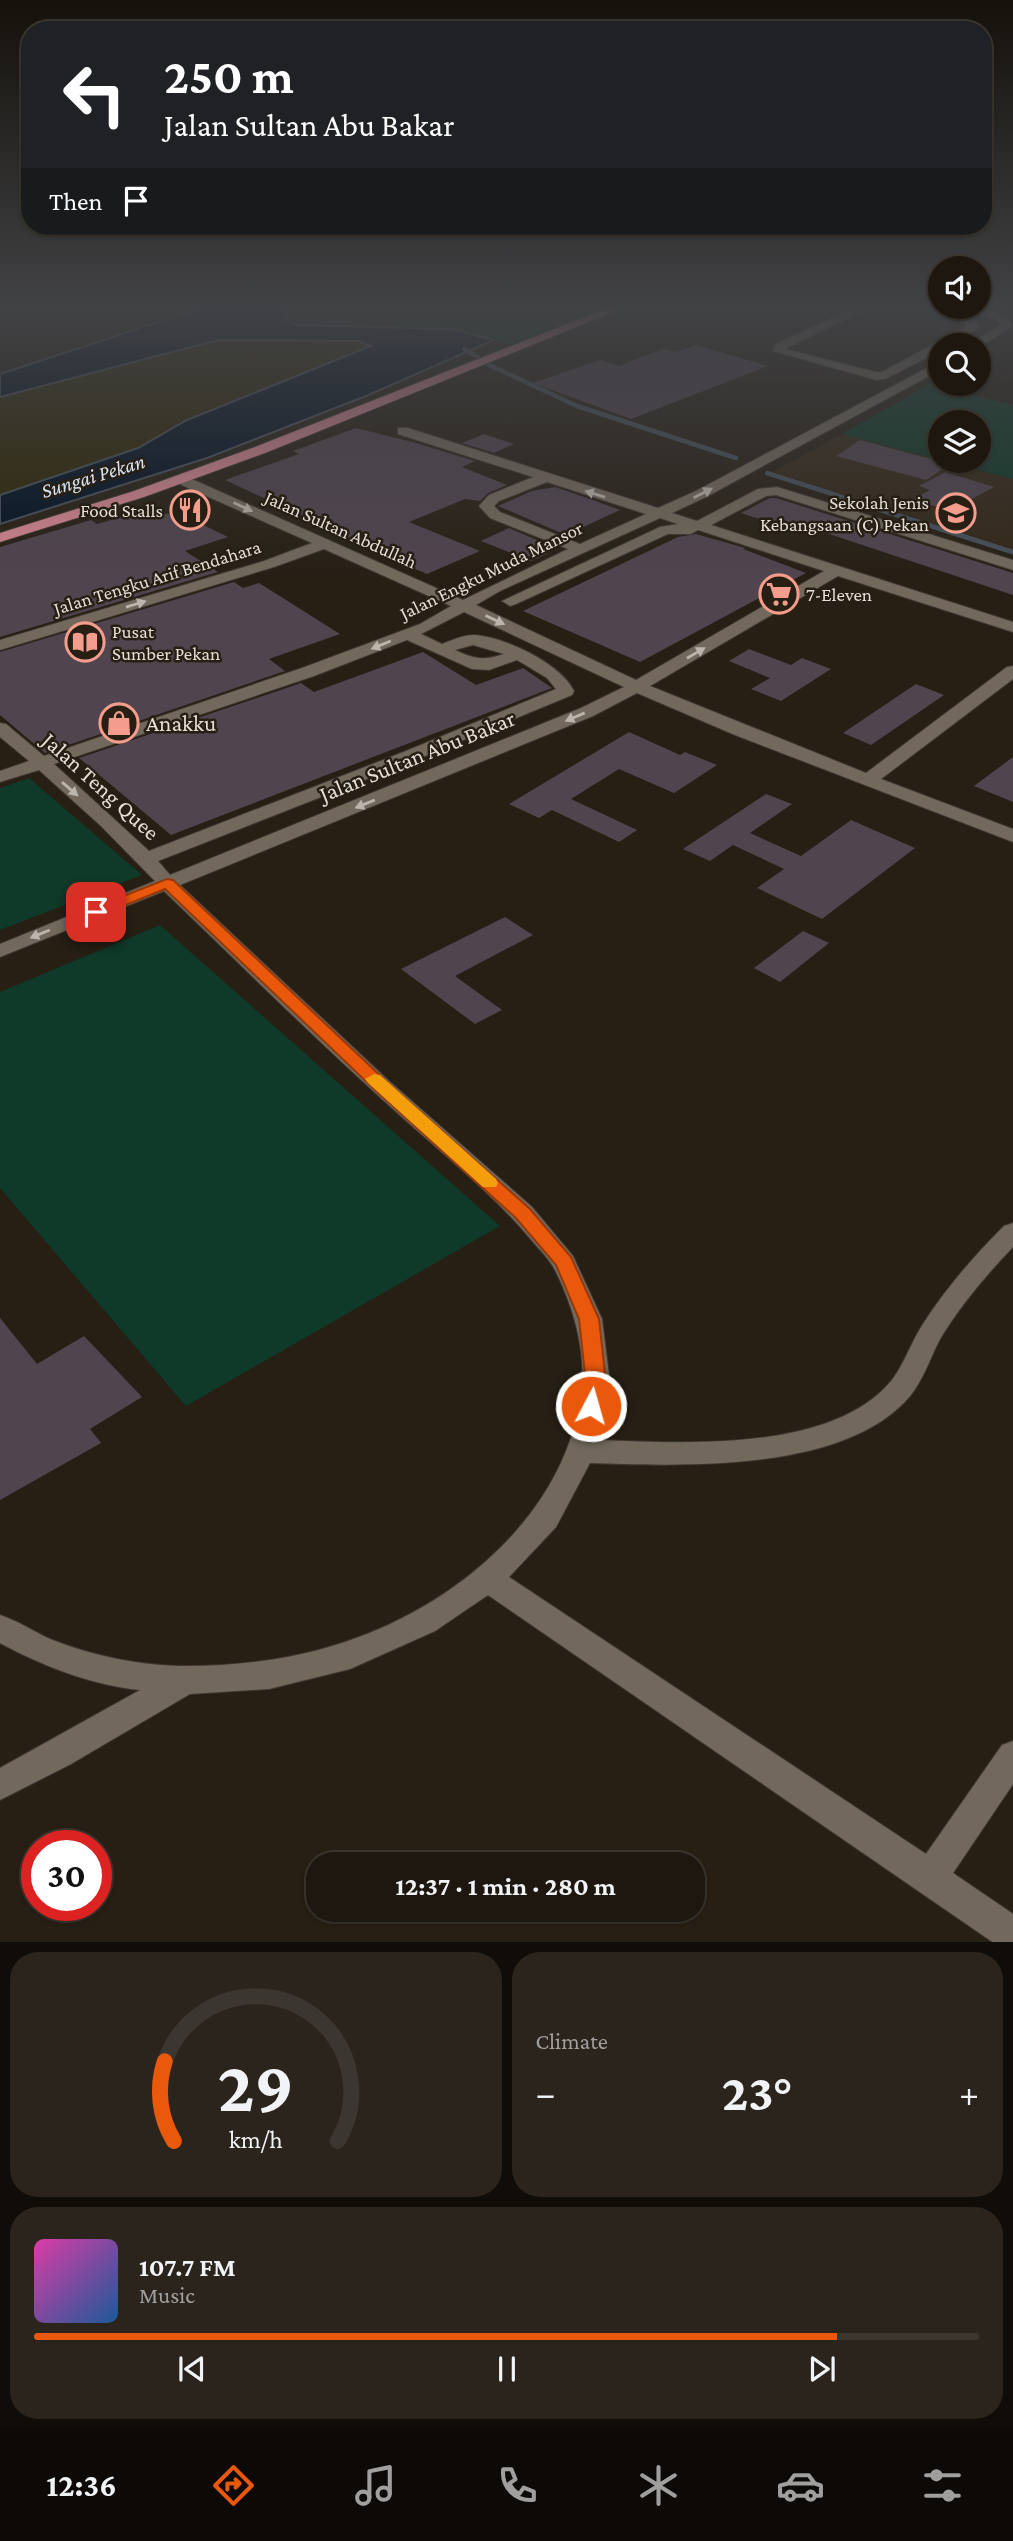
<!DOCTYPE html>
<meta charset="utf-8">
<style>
:root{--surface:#1d170f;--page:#2a241d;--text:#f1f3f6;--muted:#a09f9e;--line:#3b362f;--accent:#ea580c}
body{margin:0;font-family:"Crimson Pro",serif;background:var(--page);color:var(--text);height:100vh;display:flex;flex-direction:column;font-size:26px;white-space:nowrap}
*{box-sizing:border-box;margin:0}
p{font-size:23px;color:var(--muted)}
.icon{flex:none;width:38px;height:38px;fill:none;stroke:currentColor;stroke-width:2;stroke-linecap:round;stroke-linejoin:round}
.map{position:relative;height:1942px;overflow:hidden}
.panel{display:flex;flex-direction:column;gap:10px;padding:10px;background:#100d08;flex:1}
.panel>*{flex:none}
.banner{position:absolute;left:21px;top:21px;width:971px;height:214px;border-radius:28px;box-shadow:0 2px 5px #0004,0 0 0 2px var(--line);background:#202124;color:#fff;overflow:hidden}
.fabs{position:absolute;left:928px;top:256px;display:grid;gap:14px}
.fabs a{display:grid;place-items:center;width:63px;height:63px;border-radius:50%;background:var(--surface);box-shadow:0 2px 5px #0004,0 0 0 2px var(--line);font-size:35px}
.speed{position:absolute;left:21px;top:1830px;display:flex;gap:14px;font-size:35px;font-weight:700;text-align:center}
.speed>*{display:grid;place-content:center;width:91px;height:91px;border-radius:50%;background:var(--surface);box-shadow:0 2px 5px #0004,0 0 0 2px var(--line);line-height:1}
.speed .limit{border:10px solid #d22;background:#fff;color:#111}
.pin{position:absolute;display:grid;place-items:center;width:60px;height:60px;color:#fff;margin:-30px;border-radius:14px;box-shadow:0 4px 10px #0006}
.me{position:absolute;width:77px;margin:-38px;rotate:6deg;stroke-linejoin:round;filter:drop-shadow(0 0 5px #0008)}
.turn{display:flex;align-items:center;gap:24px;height:147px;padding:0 28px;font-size:32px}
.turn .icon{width:91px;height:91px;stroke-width:2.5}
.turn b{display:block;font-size:49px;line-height:60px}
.then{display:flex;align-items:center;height:66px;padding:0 28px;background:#0003;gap:14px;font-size:26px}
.big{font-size:52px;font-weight:700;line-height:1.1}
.panel .tile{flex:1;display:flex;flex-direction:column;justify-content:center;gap:10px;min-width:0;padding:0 24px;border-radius:28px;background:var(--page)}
.panel .dial{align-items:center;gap:0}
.dial svg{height:182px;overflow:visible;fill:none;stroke:var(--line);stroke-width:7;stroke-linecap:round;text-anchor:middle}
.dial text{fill:var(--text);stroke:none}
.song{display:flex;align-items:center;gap:21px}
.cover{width:84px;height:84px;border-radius:10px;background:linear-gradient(135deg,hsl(320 70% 55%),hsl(210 70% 35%))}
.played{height:7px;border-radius:4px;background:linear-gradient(90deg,var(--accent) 85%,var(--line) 85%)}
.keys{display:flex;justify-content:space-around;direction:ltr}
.heat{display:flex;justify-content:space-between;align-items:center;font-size:38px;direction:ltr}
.panel .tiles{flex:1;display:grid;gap:10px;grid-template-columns:1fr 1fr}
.tile:last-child{grid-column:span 2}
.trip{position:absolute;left:306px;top:1852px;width:399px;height:70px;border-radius:28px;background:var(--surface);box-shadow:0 2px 5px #0004,0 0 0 2px var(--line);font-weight:700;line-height:70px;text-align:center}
.tabs{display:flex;height:112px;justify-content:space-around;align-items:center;background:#0c0906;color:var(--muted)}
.tabs .icon{width:49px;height:49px}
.tabs .selected{color:var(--accent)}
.tabs b{font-size:32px;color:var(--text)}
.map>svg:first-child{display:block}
</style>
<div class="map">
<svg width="1013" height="1943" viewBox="0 0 1013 1943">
<rect width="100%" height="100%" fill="#271f14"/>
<path fill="#342818" d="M842,434L1013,479V549L772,472Z"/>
<g fill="#0f3928">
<path d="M293,305H613L513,345L451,329L297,325L289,322L283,313Z"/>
<path d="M933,382L980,393L976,396L1013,405V479L942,460H978V422H940V460L842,434Z"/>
<path d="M29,778L142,875L0,930V788Z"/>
<path d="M160,925L500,1226L186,1406L0,1188V992Z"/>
</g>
<path fill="#2f2706" d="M218,340L358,341L372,346L187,420L138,448L0,495V397Z"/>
<path fill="#021224" stroke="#464f5a" stroke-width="2" d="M210,305H293L283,313L289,322L297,325L451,329L494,340L366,396L207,458L0,524V495L138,448L187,420L371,346L358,341L218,340L0,397V374Z"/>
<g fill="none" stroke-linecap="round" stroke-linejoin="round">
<g stroke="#464f5a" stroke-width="4.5">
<path d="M464,349L478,357"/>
<path d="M487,364L577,406L736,458"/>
<path d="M767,473L861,503"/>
</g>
<path stroke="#464f5a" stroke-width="5" d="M856,502L1013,552"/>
</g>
<g fill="#50444e">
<path d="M696,345L768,366L631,419L533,383L600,360L619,366L663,349L676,352Z"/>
<path d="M356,428L416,443L475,461L462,467L507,485L488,493L480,501L465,499L409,522L480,551L427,574L306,522L311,520L225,480L299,454L293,451Z"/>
<path d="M484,434L514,444L494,453L462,443Z"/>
<path d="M860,440L950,464L926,480L836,456Z"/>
<path d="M946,472L994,487L950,511L913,499L930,490L919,486Z"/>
<path d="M555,487L590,499L620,510L566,535L498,506L532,491Z"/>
<path d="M770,498H776L1013,573V595L793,522L784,527L741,513Z"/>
<path d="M136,513L173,514L187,517L228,537L185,551L218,572L0,637V547L91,520L97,524Z"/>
<path d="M509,528L537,540L547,554L531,561L481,541Z"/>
<path d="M696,534L745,548L743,549L806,573L640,662L523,611L678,537Z"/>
<path d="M234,582L243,588L259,583L340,634L269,659L285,671L45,753L0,715V652Z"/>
<path d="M749,649L791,665L802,658L831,669L781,701L751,689L770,678L729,661Z"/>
<path d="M423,652L476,685L523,668L552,688L171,835L79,758L301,683L314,692Z"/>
<path d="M916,684L944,695L871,745L843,733Z"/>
<path d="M629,732L680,755L685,752L717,765L674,793L619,769L571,799L637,830L619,842L552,810L539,818L509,804Z"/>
<path d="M1013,757V802L974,786Z"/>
<path d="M766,794L792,804L750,833L801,856L851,820L915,848L822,919L757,888L784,869L733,845L710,861L683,849Z"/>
<path d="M505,917L533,935L455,976L502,1010L475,1024L401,969Z"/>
<path d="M803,931L829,943L780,982L754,968Z"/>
<path d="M0,1318L37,1364L84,1336L142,1397L90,1429L101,1443L0,1500Z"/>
</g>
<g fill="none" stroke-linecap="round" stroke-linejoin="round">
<g stroke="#3f3831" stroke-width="2">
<g id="minor">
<path d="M860,305H875L785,349L876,372H882L967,326L963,321L904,305C924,305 964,309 979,323V328L951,345H940V351L885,379L876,380L773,351L776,344Z"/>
<path d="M953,306H972L1006,316L1013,326L978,348V345H971L973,342L1001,325L998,320Z"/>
<path d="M940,361V370L706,497L672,513L697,521L758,489L777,487L1013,560V570L776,495L766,496L711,525L1013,622V632L838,576L650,686L866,773L1007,667L1013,666V679L881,779L1013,829V842L735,735L637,693L593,716L180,885L389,1081L532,1207L573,1256L602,1319L610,1383L598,1440C683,1443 833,1453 892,1380C905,1363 911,1342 923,1324C946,1288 974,1256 1004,1226L1013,1223V1247C986,1275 960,1306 940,1339C930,1358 924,1379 910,1396C845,1473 682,1466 590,1463L556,1527L509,1577L926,1854L1002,1745L1013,1741V1784L953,1873L1013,1914V1943H994L488,1595L435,1631L350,1669L269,1689L190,1694L71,1764L0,1800V1768L140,1690C91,1685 43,1666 0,1643V1615C18,1621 33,1631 50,1639C92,1656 142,1666 187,1666C240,1666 295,1659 345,1642C458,1605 572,1509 582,1384C585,1346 572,1304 555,1270C550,1260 541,1251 534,1243C493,1193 440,1152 392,1108C314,1038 240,964 164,891L0,957V944L155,881L101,826L39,770L0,782V771L29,761L0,737V723L6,724L44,756L302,668L420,624L451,606L324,549L274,567L0,650V640L264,561L312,543L175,482V476H185L463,600L568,549L490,518L479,506L489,495L533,477L398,434V428H408L658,508L696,491ZM547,482L646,514L580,544L500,512L494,506L499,501ZM660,518L678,524L660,527L502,601L510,606L516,604L668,534H691L698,530L824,571L636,680L476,605L500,591ZM464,612L624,687L581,708L170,875L158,861L418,759L572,695L574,691C560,663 505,637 474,635C463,635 452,640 442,644L421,634ZM407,640L472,669L489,670L517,660L547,678L556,689L406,751L149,851L54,764L314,676ZM473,645L504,654C484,661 474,659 455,650Z"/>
</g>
</g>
<g stroke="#3f3831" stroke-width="2">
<path id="highway" d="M615,305H631L265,453L144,497L0,542V533L134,491L255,447Z"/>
</g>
<use href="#minor" fill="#72695c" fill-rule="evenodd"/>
<use href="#highway" fill="#d68792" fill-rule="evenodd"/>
</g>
<defs><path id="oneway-solid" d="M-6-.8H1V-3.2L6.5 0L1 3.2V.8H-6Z" transform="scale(1.75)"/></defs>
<g fill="#bcb5ac">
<use href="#oneway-solid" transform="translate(703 493) rotate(-27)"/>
<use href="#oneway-solid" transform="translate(595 494) rotate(-163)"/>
<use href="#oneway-solid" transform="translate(243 507) rotate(25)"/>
<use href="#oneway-solid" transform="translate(136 604) rotate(-17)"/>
<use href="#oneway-solid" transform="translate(495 620) rotate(25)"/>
<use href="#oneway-solid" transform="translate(381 645) rotate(158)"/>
<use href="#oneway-solid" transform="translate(696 653) rotate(-30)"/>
<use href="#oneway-solid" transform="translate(575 717) rotate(157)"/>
<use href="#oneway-solid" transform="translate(70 789) rotate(41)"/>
<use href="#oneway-solid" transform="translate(365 804) rotate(158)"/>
<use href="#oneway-solid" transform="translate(40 934) rotate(158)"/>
</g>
<linearGradient id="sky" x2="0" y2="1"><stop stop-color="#15110b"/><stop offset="0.53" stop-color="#414245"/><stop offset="1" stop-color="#414245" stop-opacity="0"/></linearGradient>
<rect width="1013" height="577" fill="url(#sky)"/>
<path fill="#ea580c" stroke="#983908" stroke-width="2" d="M167,879L173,880L387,1082L530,1209L571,1257L599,1319L606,1383L599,1412L591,1414L584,1412L581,1406L586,1383L579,1319L556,1265L516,1218L375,1090L165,889L101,915H90L88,912L90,909Z"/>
<path fill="#f59e0b" d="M374,1074L380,1075L496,1179L498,1183L496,1187H483L368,1083L365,1079Z"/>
<defs>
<g id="restaurant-ring" transform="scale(2.0125)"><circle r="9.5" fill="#271f14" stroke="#f49d8c" stroke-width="1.5"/><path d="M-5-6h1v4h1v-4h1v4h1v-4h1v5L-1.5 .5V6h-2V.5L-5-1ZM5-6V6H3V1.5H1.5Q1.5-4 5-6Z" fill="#f49d8c"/></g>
<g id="school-ring" transform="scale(2.0125)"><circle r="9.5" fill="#271f14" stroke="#f49d8c" stroke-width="1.5"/><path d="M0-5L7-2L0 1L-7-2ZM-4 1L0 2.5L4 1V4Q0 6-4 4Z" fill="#f49d8c"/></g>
<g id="supermarket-ring" transform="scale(2.0125)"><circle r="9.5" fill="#271f14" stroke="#f49d8c" stroke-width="1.5"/><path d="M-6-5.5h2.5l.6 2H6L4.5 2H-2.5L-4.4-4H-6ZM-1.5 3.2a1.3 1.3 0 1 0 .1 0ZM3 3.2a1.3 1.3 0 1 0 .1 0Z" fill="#f49d8c"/></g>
<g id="library-ring" transform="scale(2.0125)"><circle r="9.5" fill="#271f14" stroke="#f49d8c" stroke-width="1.5"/><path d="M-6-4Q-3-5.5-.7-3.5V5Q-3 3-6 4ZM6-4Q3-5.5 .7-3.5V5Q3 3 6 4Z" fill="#f49d8c"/></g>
<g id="shop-ring" transform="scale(2.0125)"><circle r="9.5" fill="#271f14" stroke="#f49d8c" stroke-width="1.5"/><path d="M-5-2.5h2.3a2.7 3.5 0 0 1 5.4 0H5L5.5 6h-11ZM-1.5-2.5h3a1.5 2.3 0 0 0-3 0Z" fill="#f49d8c"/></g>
</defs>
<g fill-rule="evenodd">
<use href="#restaurant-ring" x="190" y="510"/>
<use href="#school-ring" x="956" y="513"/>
<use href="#supermarket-ring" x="779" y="594"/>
<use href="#library-ring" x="85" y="642"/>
<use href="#shop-ring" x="119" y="723"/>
</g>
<g text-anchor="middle" stroke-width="5" stroke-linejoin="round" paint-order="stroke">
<g font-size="19" fill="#e4ded7" stroke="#271f14" text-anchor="end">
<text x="929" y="509">Sekolah Jenis<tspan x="929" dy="22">Kebangsaan (C) Pekan</tspan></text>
<text x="163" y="517">Food Stalls</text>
<text x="806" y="601" text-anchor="start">7-Eleven</text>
<text x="112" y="638" text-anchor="start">Pusat<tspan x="112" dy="22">Sumber Pekan</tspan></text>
</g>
<g font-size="19" fill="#e4ded7" stroke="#271f14">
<text transform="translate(341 529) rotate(24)" y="7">Jalan Sultan Abdullah</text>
<text transform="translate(491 570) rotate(-26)" y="7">Jalan Engku Muda Mansor</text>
<text transform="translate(157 577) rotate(-17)" y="7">Jalan Tengku Arif Bendahara</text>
</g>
<g font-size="21" font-style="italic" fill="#d4e3f4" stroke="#271f14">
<text transform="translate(93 476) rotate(-17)" y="7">Sungai Pekan</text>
</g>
<g font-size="23" fill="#e4ded7" stroke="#271f14" text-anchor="start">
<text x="146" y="731">Anakku</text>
</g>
<g font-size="23" fill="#e4ded7" stroke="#271f14">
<text transform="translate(417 756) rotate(-22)" y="8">Jalan Sultan Abu Bakar</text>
<text transform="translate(101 786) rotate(42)" y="8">Jalan Teng Quee</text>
</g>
</g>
</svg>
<div class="fabs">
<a><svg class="icon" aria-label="sound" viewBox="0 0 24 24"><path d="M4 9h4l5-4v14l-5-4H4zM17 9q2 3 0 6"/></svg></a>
<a><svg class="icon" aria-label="search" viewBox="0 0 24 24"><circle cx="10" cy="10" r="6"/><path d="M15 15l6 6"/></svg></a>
<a><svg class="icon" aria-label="layers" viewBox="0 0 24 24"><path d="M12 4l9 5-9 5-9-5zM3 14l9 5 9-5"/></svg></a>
</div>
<div class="speed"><div class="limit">30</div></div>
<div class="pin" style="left:96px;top:912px;background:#d93025"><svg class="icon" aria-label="arrive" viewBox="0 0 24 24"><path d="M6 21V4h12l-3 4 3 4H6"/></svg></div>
<svg class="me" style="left:591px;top:1406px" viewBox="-20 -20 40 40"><circle r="17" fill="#ea580c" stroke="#fff" stroke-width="3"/><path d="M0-11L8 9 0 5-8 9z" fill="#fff"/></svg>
<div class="trip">12:37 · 1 min · 280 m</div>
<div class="banner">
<div class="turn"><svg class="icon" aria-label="left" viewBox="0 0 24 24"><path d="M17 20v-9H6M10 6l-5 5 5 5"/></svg><div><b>250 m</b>Jalan Sultan Abu Bakar</div></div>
<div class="then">Then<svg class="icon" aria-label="arrive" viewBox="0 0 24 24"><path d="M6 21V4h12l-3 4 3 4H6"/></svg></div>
</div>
</div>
<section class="panel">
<div class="tiles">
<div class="tile dial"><svg viewBox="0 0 100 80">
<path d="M14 69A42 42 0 1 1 86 69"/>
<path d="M14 69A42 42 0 0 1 10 34" stroke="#ea580c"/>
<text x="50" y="56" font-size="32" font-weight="700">29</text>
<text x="50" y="72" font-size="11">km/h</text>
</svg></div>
<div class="tile"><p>Climate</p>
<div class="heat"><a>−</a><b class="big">23°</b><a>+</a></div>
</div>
<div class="tile">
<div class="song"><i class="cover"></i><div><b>107.7 FM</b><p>Music</p></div></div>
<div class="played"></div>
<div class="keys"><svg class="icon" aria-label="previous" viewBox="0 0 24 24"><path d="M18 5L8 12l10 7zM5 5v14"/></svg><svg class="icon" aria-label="pause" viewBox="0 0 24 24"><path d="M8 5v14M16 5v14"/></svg><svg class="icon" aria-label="next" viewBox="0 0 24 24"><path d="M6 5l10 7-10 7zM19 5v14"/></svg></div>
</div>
</div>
</section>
<nav class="tabs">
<b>12:36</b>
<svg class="icon selected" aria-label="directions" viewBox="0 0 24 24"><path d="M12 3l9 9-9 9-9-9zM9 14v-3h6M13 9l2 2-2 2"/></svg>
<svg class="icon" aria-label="music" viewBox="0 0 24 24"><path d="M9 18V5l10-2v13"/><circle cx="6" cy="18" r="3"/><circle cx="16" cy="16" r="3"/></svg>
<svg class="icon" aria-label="phone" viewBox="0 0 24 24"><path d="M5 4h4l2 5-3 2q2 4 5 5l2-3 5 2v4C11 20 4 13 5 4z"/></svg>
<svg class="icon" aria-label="climate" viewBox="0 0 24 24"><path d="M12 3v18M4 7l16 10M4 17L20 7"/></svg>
<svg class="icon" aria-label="car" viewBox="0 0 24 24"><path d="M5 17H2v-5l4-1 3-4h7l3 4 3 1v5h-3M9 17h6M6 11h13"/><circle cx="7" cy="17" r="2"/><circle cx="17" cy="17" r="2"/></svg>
<svg class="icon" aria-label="filters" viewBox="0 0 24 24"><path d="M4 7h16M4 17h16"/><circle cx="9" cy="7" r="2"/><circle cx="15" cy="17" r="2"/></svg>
</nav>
